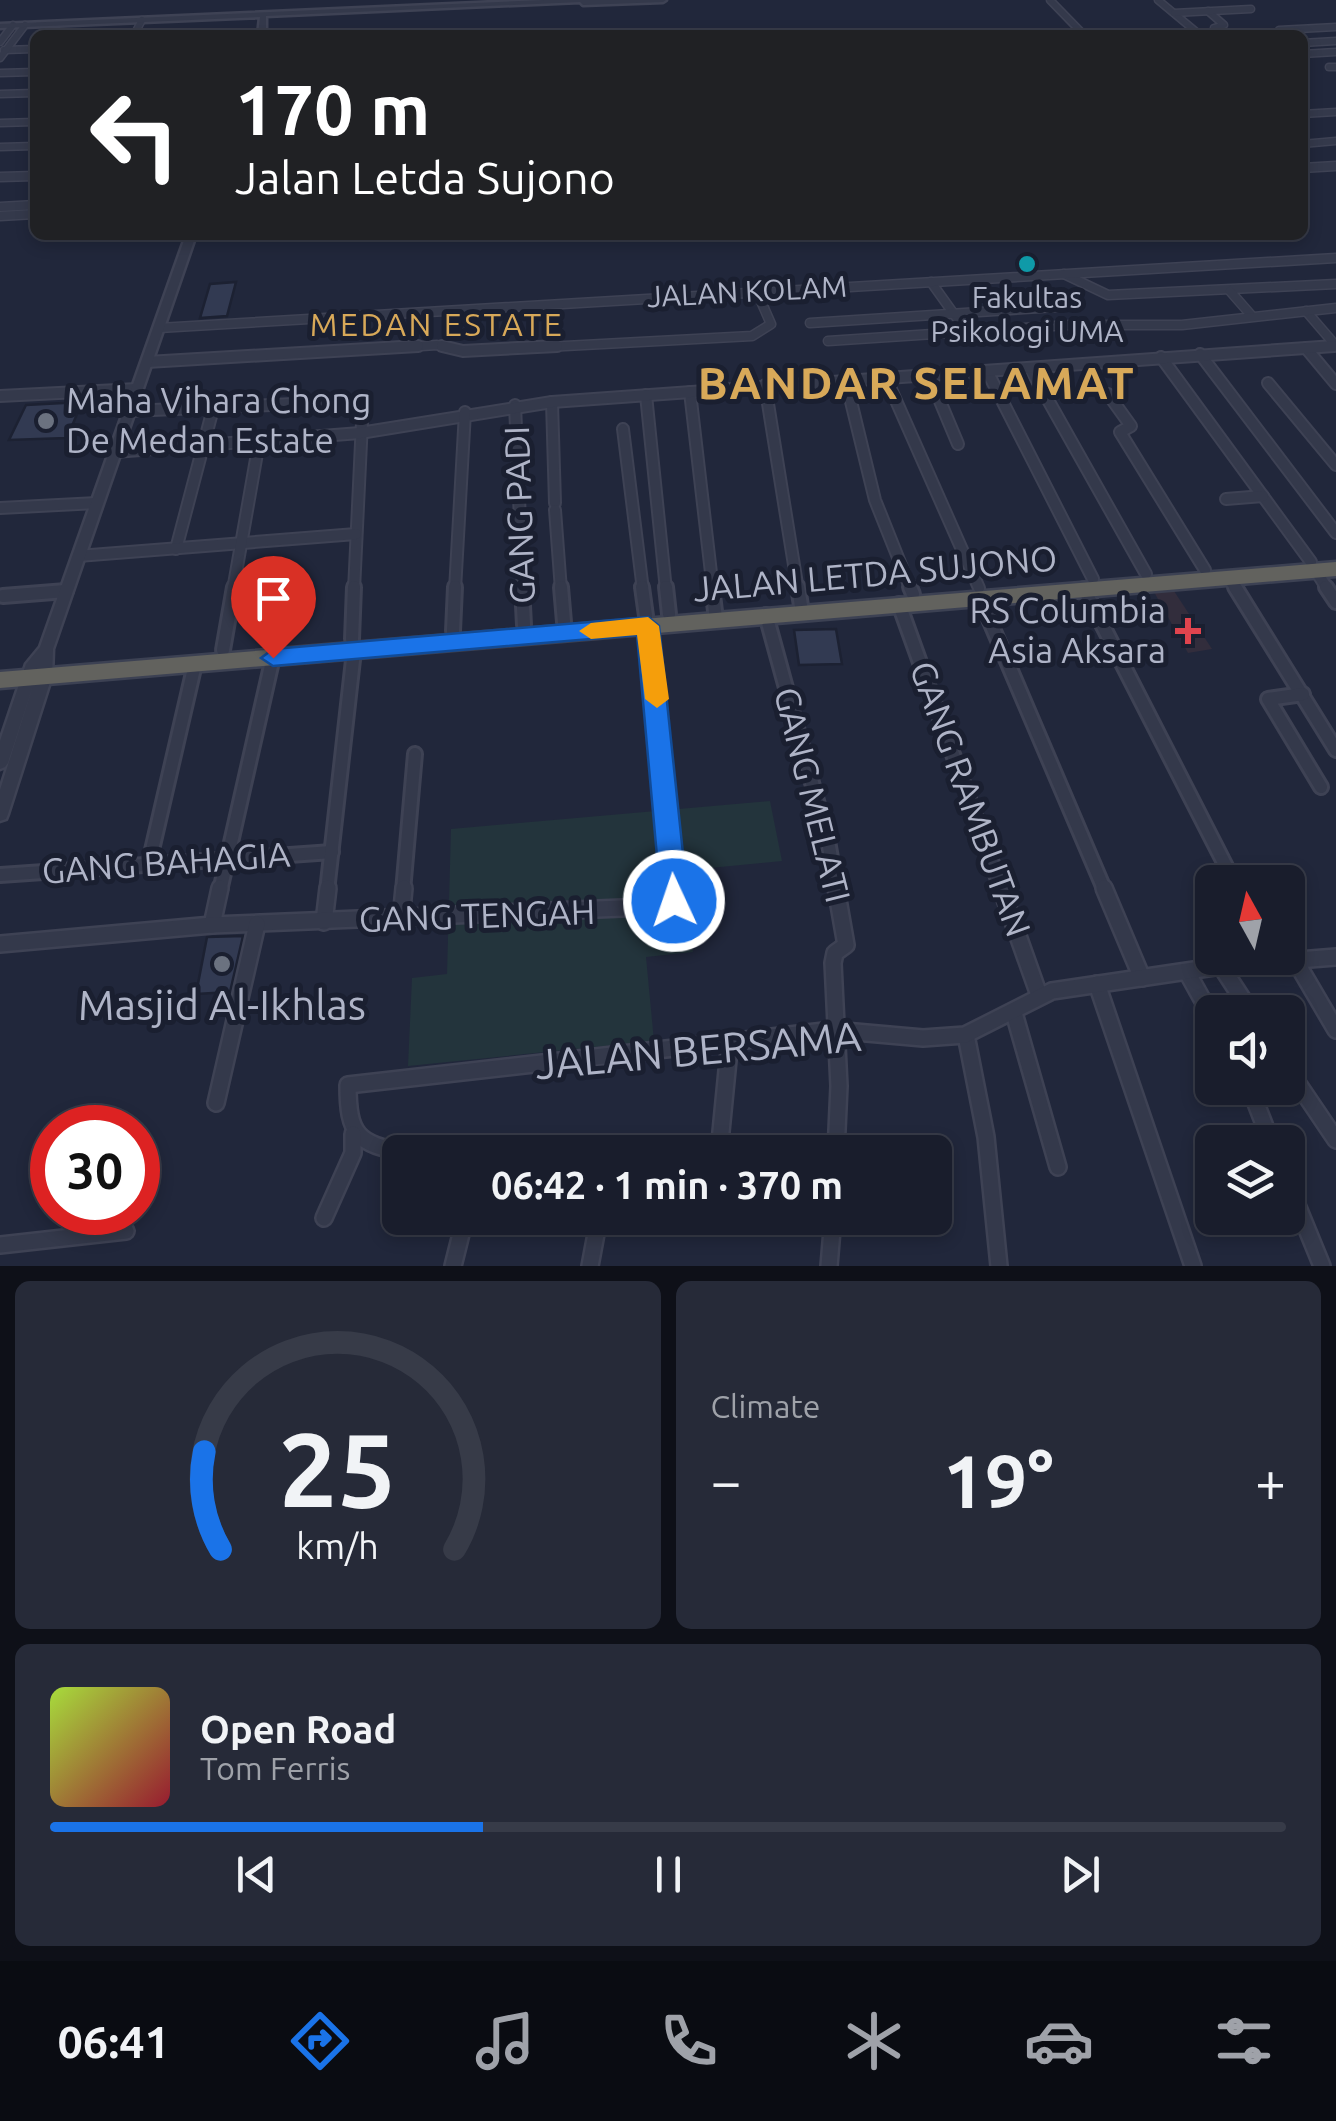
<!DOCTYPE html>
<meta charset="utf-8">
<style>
:root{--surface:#191d2c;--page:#262a38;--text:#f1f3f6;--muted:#9fa2a9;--line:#373b48;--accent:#1a73e8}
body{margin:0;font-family:Ubuntu,sans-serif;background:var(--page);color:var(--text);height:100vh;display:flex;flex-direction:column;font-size:38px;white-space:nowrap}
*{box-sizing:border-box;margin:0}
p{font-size:32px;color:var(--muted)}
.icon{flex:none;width:55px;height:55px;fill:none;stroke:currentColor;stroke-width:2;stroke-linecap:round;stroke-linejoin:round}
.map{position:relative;height:1266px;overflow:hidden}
.sheet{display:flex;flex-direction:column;gap:15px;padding:15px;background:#0e1018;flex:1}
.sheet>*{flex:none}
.guide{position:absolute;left:30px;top:30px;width:1278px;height:210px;border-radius:15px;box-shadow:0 5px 15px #0003,0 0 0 2px var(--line);background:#202124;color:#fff;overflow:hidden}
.needle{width:65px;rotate:352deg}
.fabs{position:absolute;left:1195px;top:865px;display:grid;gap:20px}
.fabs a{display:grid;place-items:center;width:110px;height:110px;border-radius:15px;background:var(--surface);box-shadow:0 5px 15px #0003,0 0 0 2px var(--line);font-size:50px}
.speed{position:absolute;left:30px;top:1105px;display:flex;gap:20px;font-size:50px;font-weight:700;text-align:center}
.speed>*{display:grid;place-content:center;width:130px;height:130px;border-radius:50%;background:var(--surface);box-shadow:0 5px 15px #0003,0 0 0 2px var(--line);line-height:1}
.speed .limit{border:15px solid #d22;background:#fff;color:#111}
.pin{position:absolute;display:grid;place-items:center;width:85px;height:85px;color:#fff;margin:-102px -42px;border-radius:50% 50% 50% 0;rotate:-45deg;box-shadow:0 0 10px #0007}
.pin .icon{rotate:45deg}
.me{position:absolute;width:110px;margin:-55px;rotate:357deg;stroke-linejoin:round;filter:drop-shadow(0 0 8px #0008)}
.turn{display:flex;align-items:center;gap:35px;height:210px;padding:0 40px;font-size:45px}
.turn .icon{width:130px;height:130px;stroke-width:2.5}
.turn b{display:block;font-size:70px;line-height:85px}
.big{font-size:75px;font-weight:600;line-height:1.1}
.sheet .tile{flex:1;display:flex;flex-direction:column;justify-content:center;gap:15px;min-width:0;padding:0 35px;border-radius:15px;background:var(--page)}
.sheet .dial{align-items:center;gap:0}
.dial svg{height:260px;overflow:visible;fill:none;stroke:var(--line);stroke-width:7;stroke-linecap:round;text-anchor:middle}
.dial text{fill:var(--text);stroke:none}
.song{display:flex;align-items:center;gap:30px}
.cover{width:120px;height:120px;border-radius:15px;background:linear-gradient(135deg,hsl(80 70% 55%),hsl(350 70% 35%))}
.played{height:10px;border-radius:5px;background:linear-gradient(90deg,var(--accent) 35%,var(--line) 35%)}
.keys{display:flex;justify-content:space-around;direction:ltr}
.heat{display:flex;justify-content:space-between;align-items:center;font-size:55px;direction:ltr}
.sheet .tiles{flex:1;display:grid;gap:15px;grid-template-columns:1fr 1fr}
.tile:last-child{grid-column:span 2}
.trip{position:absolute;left:382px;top:1135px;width:570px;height:100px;border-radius:15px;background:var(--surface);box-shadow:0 5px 15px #0003,0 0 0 2px var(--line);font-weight:600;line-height:100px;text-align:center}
.menu{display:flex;height:160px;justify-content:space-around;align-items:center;background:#0a0c12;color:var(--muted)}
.menu .icon{width:70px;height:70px}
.menu .on{color:var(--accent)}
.menu b{font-size:45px;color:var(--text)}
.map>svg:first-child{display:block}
</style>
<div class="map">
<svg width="1336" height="1266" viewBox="0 0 1336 1266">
<rect width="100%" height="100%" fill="#21273b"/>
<path fill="#322d3c" d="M1174,591L1212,649L1188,653L1154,592Z"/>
<path fill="#23343c" d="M770,801L782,861L669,872L673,907L687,906L693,952L646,957L654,1041L408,1066L412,978L447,974L451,829Z"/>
<g fill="#323a52" stroke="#1c2132" stroke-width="2.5">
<path d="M236,282L227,316L200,318L210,284Z"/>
<path d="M82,402L67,438L9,440L26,405Z"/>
<path d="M836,629L842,664L799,665L794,630Z"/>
<path d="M243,936L230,992L196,994L207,937Z"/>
</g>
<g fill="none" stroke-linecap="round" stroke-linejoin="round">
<g stroke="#3e4254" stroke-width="9">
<g id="minor-far4">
<path d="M1050,0L1084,35"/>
<path d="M1158,0L1200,35"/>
<path d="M1208,11L1224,25L1214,28L1221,35"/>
<path d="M1174,13L1251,9"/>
<path d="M1279,30L1336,27"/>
<path d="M134,35L142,20"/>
<path d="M0,42L13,25"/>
<path d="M1302,43L1336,41"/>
<path d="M4,50L35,49"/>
<path d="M1302,54L1336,52"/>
<path d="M0,58L25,25"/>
<path d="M1329,67H1336"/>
<path d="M0,73L35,72"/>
<path d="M0,94L35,93"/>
<path d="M1302,114L1336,112"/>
<path d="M0,123L35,122"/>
<path d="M1302,144L1336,141"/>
<path d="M0,147L35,146"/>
</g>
</g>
<g stroke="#3e4254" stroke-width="11">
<g id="minor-far3">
<path d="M1302,168L1336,166"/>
<path d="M0,177L35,176"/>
<path d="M0,207L35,205"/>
<path d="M0,216L35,214"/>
<path d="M1064,274L1108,295L1336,284"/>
<path d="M931,282L966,331"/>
<path d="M1230,291L1251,315"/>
<path d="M1306,311L1336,346"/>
<path d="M810,323L1056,307"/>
<path d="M1105,325H1182L1336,308"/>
<path d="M159,328L1336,258"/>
<path d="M828,341L1084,324"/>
<path d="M375,349L437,345L453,349"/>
<path d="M509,349L752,336L771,324L757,292"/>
<path d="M1299,349L1336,346"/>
</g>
</g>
<g stroke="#3e4254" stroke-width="14">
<g id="minor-far2">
<path d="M442,346L463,351L557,346"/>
<path d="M1306,348L1336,384"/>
<path d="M1200,354L1336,533"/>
<path d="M1161,357L1311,562"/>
<path d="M147,362L418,346"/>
<path d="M1030,368L1146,574"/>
<path d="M987,371L1093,579"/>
<path d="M929,375L958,444"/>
<path d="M886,378L979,588"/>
<path d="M846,381L875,500L911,590"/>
<path d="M1268,383L1336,465"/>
<path d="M765,385L798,590"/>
<path d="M690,392L713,590"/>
<path d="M1108,394L1131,426L1120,432L1205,570"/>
<path d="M646,395L666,590"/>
<path d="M0,396L137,389"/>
<path d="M552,402L555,503"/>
<path d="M515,405L523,590"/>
<path d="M130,411L363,401L354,590"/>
<path d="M623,429L643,590"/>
<path d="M115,452L360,433L552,402L1334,346"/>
<path d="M1226,499L1263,496"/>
<path d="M0,508L97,503"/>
<path d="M555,510L561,590"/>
<path d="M176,549L214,405"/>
<path d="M78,556L356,534"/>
<path d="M1316,571L1328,590"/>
<path d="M1229,578L1236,590"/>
<path d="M233,590L259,442"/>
<path d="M455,590L465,412"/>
</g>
</g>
<g stroke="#3e4254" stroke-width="18">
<g id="minor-far1">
<path d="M522,587L524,625"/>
<path d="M561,587L564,622"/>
<path d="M642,587L646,616"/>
<path d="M666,587L669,614"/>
<path d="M712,587L716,619"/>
<path d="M798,587L802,612"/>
<path d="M910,587L913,594"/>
<path d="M1235,587L1336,750"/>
<path d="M1326,587L1336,602"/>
<path d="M1084,589L1234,882"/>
<path d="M3,596L66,591"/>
<path d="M980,598L1105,891"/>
<path d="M899,604L1002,891"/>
<path d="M766,615L828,841L837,891"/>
<path d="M647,626L673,891"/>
<path d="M453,631L455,587"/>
<path d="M352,639L354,587"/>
<path d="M223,650L234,587"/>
<path d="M1303,694L1268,699L1321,787"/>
<path d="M149,863L195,664"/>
<path d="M0,875L332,852"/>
<path d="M220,891L273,657"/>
<path d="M327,891L354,651"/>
<path d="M403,891L415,754"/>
</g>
</g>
<g stroke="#3e4254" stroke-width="20">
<g id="minor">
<path d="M1001,888L1039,995"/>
<path d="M1104,888L1142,978"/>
<path d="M401,919L404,888"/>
<path d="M324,922L328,888"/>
<path d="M212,925L220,888"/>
<path d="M0,944L212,925L670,906L674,888"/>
<path d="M1295,960L1336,1030"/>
<path d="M1221,966L1251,1012"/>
<path d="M1187,972L1212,1017"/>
<path d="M1097,984L1193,1266"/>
<path d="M1014,1013L1058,1167"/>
<path d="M966,1035L986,1137L999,1266"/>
<path d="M1288,1069L1336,1140"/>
<path d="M1250,1088L1271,1142"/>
<path d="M216,1103L257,924"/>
<path d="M406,1152C357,1145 348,1134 348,1085L833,1030L923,1038L965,1035L1052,991L1221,966L1336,957"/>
<path d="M719,1152L730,1040"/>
<path d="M836,1152L839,1086L833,963L835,953L846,945L836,888"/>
<path d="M1288,1183L1322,1266"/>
<path d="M324,1218L353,1153V1134"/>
<path d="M0,1245L126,1231"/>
<path d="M453,1266L465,1218"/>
<path d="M590,1266L599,1218"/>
<path d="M829,1266L833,1218"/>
</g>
</g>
<g stroke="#3e4254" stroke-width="5">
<g id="tertiary">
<path d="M544,0H666L663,2L583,5L580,2L266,16V35H258L260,17L0,28V24Z"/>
<path d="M186,235H196L53,649L52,676L8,814L6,819L0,821V790L38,670L8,763L5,767L0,769V741L26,664L40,647Z"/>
</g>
</g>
<g stroke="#3c4153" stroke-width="5">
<path id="trunk" d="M1336,562V576L0,688V672Z"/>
</g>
<use href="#minor-far4" stroke="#34394b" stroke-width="6"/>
<use href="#minor-far3" stroke="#34394b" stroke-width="8"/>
<use href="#minor-far2" stroke="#34394b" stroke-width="10"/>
<use href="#minor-far1" stroke="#34394b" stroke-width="12"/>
<use href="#minor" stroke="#34394b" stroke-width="15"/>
<use href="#tertiary" fill="#34394b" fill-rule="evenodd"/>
<use href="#trunk" fill="#62625e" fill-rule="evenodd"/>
</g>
<path fill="#1a73e8" stroke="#114b97" stroke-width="2.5" d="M648,617L659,626L688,901L684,910L674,913L665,910L661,901L637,635L273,666L261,658L273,649Z"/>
<path fill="#f59e0b" d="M648,617L659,626L669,699L657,708L645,699L637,635L591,639L579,631L591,623Z"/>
<circle fill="#0f9aa8" stroke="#1a1f30" stroke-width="4" cx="1027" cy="264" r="10"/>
<g fill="#6b7280" stroke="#1a1f30" stroke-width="4">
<circle cx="46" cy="421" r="10"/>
<circle cx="222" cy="964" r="10"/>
</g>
<path fill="#e0444e" stroke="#1a1f30" stroke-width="4" d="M1183 616h10v10h10v10h-10v10h-10v-10h-10v-10h10z"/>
<g text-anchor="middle" stroke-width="10" stroke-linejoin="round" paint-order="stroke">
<g font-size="30" fill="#afb4c7" stroke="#1a1f30">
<text transform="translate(747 292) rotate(-3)" y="10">JALAN KOLAM</text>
</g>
<g font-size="30" fill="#afb4c7" stroke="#1a1f30">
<text x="1027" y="308">Fakultas<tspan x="1027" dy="34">Psikologi UMA</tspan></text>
</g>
<g font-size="32" letter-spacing="2.5" fill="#d8a959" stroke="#1a1f30">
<text x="437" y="336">MEDAN ESTATE</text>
</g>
<g font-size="35" fill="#afb4c7" stroke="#1a1f30" text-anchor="start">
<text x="66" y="413">Maha Vihara Chong<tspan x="66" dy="40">De Medan Estate</tspan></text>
<text x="1166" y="623" text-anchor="end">RS Columbia<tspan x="1166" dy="40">Asia Aksara</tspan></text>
</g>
<g font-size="35" fill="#afb4c7" stroke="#1a1f30">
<text transform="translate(520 515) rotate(-92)" y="12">GANG PADI</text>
<text transform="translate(875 574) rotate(-5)" y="12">JALAN LETDA SUJONO</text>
<text transform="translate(812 795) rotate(76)" y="12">GANG MELATI</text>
<text transform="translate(970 799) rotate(70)" y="12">GANG RAMBUTAN</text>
<text transform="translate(166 863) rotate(-4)" y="12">GANG BAHAGIA</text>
<text transform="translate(477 916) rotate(-2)" y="12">GANG TENGAH</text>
</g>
<g font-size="42" fill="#afb4c7" stroke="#1a1f30">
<text x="222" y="1020">Masjid Al-Ikhlas</text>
</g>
<g font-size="42" fill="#afb4c7" stroke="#1a1f30">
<text transform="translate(698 1050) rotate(-5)" y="15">JALAN BERSAMA</text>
</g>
<g font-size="45" font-weight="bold" letter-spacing="2.5" fill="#d8a959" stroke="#1a1f30">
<text x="917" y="399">BANDAR SELAMAT</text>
</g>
</g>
</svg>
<div class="fabs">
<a><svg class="needle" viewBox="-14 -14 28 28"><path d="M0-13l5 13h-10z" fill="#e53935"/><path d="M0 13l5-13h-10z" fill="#9fa2a9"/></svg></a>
<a><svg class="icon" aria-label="sound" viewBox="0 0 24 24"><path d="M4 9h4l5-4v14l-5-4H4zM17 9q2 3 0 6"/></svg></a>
<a><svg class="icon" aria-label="layers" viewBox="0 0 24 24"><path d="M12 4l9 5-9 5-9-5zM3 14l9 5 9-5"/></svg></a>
</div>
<div class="speed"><div class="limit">30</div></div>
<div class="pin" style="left:273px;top:658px;background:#d93025"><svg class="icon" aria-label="arrive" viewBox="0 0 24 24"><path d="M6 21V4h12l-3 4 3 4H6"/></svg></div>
<svg class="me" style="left:674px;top:901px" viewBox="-20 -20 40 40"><circle r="17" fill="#1a73e8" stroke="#fff" stroke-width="3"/><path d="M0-11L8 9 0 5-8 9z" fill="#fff"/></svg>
<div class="trip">06:42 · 1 min · 370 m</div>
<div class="guide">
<div class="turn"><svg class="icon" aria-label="left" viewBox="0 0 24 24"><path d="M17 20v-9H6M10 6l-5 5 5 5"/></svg><div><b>170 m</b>Jalan Letda Sujono</div></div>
</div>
</div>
<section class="sheet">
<div class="tiles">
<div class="tile dial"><svg viewBox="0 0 100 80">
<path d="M14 69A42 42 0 1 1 86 69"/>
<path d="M14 69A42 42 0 0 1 9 39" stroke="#1a73e8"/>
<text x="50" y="56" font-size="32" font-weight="700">25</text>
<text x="50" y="72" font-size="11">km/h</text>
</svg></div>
<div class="tile"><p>Climate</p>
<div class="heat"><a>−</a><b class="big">19°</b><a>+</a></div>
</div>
<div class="tile">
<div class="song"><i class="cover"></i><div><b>Open Road</b><p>Tom Ferris</p></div></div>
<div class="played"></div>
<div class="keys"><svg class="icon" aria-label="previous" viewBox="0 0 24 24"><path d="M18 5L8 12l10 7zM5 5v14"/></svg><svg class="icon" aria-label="pause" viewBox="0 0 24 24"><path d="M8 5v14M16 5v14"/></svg><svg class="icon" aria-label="next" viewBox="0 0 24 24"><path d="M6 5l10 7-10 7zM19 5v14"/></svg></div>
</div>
</div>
</section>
<nav class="menu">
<b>06:41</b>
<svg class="icon on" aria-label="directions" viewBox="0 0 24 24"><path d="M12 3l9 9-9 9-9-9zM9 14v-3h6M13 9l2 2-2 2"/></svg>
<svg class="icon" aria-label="music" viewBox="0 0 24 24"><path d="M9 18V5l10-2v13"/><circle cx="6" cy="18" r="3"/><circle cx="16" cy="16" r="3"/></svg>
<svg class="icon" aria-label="phone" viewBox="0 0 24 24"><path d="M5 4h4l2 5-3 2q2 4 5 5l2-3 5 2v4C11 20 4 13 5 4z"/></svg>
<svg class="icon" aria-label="climate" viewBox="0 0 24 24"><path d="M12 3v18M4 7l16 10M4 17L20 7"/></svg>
<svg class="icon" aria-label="car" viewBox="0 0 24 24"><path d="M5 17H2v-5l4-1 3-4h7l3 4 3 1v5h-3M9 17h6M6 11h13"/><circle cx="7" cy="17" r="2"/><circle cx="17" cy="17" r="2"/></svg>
<svg class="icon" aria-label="filters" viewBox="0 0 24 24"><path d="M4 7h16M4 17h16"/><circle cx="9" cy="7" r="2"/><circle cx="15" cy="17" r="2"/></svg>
</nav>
